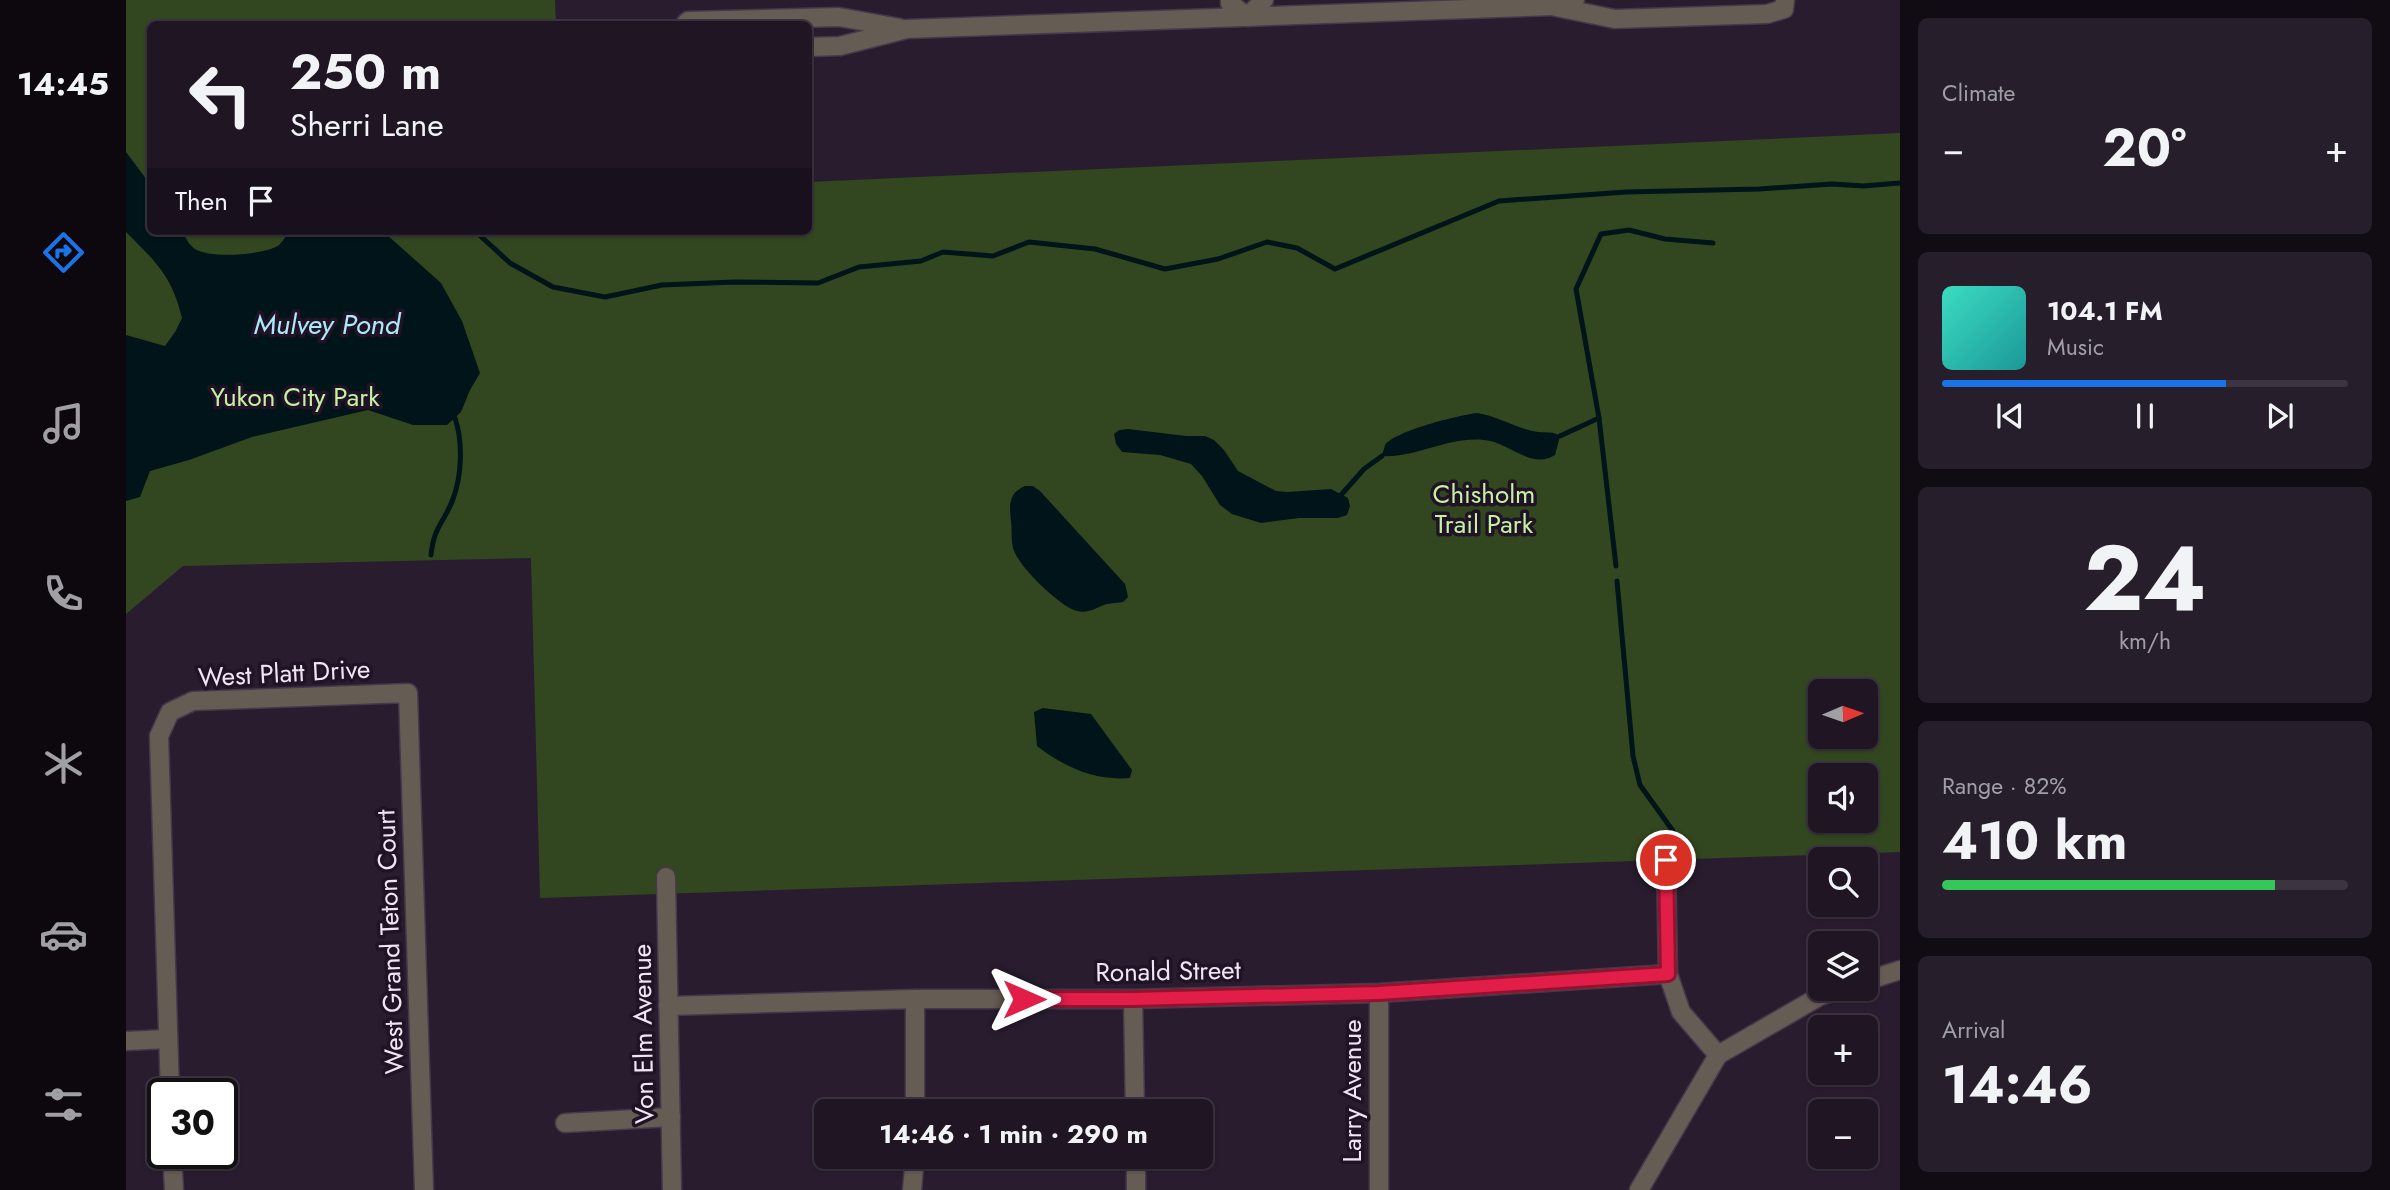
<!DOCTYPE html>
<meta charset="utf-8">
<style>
:root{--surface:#1f1523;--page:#271e2b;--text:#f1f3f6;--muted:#a19fa6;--line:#3c3441;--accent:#1a73e8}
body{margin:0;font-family:Jost,sans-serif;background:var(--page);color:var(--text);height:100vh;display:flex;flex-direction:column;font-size:26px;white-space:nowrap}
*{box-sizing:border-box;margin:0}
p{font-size:23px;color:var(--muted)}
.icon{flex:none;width:38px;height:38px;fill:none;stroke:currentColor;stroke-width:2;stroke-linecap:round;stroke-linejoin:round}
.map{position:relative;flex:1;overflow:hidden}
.details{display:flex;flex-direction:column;gap:18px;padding:18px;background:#110c13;width:490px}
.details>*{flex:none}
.guide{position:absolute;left:21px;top:21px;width:665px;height:214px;border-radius:10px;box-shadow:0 2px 5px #0004,0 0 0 2px var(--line);background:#1f1523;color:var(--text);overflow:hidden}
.needle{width:46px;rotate:88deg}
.tools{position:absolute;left:1682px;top:679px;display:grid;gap:14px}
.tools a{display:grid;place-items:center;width:70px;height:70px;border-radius:10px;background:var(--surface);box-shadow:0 2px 5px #0004,0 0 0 2px var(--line);font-size:35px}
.speed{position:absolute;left:21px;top:1078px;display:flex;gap:14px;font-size:35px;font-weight:700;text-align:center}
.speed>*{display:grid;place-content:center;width:91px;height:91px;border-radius:50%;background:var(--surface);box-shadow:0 2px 5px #0004,0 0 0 2px var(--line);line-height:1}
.speed .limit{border:4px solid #111;border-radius:10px;background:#fff;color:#111}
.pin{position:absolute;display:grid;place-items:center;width:60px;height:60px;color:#fff;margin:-30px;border:4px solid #fff;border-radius:50%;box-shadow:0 2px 7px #0007}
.me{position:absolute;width:77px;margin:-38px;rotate:90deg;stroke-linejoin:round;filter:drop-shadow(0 0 5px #0008)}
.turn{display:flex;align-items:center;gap:24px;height:147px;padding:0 28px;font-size:32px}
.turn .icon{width:91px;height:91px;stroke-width:2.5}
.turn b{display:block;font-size:49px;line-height:60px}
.then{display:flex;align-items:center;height:66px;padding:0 28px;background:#0003;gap:14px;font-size:26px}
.big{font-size:52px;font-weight:700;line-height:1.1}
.details .widget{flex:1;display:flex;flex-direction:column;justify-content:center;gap:10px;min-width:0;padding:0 24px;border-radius:10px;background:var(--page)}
.details .dial{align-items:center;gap:0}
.dial b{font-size:91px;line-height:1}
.song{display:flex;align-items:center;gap:21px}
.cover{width:84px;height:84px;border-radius:10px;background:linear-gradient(135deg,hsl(170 70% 55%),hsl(180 70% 35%))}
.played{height:7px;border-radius:4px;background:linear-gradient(90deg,var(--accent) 70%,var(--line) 70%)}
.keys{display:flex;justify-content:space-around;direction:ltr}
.heat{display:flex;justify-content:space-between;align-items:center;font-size:38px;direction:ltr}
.charge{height:10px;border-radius:5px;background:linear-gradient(90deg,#34c759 82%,var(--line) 0)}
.trip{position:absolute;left:688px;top:1099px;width:399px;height:70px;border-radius:10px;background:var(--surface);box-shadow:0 2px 5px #0004,0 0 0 2px var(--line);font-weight:700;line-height:70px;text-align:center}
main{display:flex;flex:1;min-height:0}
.dock{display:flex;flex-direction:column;width:126px;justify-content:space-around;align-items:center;background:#0c080e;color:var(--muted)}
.dock .icon{width:49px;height:49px}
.dock .active{color:var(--accent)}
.dock b{font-size:32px;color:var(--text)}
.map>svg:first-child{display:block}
</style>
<main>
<nav class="dock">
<b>14:45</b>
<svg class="icon active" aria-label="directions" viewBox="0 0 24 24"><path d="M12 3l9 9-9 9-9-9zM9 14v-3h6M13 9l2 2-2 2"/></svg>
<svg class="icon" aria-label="music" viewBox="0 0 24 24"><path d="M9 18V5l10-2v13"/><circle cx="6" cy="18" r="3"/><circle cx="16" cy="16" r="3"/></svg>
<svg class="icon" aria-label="phone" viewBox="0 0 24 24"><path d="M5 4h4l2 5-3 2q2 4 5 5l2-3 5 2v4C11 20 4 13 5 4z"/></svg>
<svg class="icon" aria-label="climate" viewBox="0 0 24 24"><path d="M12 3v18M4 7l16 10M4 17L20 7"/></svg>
<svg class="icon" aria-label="car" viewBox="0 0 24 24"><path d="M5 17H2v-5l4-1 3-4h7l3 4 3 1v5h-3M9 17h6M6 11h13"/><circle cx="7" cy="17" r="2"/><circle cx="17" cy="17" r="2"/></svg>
<svg class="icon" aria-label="filters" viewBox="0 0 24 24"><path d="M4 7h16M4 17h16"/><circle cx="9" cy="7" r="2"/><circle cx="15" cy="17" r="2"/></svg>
</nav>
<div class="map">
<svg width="1774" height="1190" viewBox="0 0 1774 1190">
<rect width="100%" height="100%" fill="#291c2f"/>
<path fill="#32471f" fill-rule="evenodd" d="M0,0H429L430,24H24V231H682L683,182L1774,133V852L414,898L405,558L57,566L0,614ZM1694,691H1740V737H1694ZM1694,775H1740V821H1694Z"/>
<g fill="#001419">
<path d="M0,152L24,184V231H56C59,237 63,245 69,249C84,259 139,255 153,245C157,241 160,236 163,231H256L260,234L315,283L336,321L354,373L344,390L335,412L321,425H287L242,410L126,437L63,460L24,471L14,497L0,501V335L39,346L49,332L56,318C46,276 30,262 0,232Z"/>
<path d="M1351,413C1372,416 1391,429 1412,432C1421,433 1427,431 1434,436L1429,455C1405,470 1383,442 1358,440C1323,436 1291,458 1256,456C1256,455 1259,446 1259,445C1269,431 1333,415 1351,413Z"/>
<path d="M1002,429L1060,436H1079L1088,440L1098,450L1112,471L1150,491L1161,492L1205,489L1222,498L1224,506L1221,515L1212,518H1173L1135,523L1106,514L1094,505L1076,476L1065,464L1034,455L996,452L990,444L988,434L993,430Z"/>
<path d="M899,486H907L914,491L999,584L1002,597L997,602C992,603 986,603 981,604C971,607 963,614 951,611C933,606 892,566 887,548C885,539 886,529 885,521C883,504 883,493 899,486Z"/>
<path d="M917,708L965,714L1006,770L1004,778C969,781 938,767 911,746L908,712Z"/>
</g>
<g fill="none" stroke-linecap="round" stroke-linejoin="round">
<g stroke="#001419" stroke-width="5">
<path d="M349,231L384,263L427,287L479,297L536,285L609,282L692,283L733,267L795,261L817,252L867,256L903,242L969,249L1039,269L1092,259L1141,242L1171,248L1209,269L1373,201L1500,192L1633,189L1706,184L1737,186L1774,183"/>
<path d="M1434,436L1473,418"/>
<path d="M1215,495L1238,469L1256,456"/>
<path d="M305,555C308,526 318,523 327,499C336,475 337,442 329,418"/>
<path d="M1490,566L1473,418L1450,289L1475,234L1503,230L1539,239L1587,243"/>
<path d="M1491,581L1507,756L1514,785L1547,831"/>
</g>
<g stroke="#45384a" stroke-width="21">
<g id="minor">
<path d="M1104,0V3L1121,17L1138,0"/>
<path d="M1430,7L1489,19L1641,14L1658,9L1659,0"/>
<path d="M559,24L562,21L713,17L774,28"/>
<path d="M682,47L714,46L781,29L1427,6L1449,0"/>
<path d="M1540,860L1542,974L1555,1012L1592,1055"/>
<path d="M540,877L546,1190"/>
<path d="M1740,981L1774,970"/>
<path d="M789,999V1111"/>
<path d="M1007,999L1009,1111"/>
<path d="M542,1006L789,999H1007L1253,993L1542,974"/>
<path d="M0,1041L42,1039"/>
<path d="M44,1094L33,736L44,712L67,701L282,693L298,1190"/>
<path d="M439,1123L545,1117"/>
<path d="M46,1153L48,1190"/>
<path d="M1010,1157V1190"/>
<path d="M786,1190L789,1157"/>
<path d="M1253,1190V993"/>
<path d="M1513,1190L1592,1055L1694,996L1716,989"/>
</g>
</g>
<use href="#minor" stroke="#655c54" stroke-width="18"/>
</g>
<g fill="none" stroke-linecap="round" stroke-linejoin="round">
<g stroke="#92132f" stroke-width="18">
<path id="route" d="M898,999H1007L1253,993L1542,974L1540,860"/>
</g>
<use href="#route" stroke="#e11d48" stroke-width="12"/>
</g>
<g text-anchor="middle" stroke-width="7" stroke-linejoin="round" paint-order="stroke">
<g font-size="26" fill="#c6f1a5" stroke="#201325">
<text x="169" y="406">Yukon City Park</text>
<text x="1358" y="503">Chisholm<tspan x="1358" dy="30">Trail Park</tspan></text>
</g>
<g font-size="26" fill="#efe6f3" stroke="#201325">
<text transform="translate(158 673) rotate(-3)" y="9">West Platt Drive</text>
<text transform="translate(264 942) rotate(-92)" y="9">West Grand Teton Court</text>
<text transform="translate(1042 971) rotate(-1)" y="9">Ronald Street</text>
<text transform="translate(517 1034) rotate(-91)" y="9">Von Elm Avenue</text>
<text transform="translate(1226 1091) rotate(-90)" y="9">Larry Avenue</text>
</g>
<g font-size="28" font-style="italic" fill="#ace9fa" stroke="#201325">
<text x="201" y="334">Mulvey Pond</text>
</g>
</g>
</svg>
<div class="tools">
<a><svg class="needle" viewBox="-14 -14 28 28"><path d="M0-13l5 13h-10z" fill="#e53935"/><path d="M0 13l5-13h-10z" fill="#a19fa6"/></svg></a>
<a><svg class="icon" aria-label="sound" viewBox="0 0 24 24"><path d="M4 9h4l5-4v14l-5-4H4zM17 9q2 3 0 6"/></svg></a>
<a><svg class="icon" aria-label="search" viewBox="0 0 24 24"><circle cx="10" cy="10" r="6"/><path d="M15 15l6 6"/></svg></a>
<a><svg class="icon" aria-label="layers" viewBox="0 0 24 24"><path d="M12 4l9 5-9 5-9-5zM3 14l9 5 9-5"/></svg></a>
<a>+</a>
<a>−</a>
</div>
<div class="speed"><div class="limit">30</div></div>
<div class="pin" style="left:1540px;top:860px;background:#d93025"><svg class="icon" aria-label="arrive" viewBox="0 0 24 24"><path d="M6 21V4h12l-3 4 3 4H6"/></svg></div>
<svg class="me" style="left:898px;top:999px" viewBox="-20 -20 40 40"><path d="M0-17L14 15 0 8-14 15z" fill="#e11d48" stroke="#fff" stroke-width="4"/></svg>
<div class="trip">14:46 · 1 min · 290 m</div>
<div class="guide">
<div class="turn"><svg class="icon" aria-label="left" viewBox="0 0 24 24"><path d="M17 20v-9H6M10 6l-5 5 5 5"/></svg><div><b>250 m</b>Sherri Lane</div></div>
<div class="then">Then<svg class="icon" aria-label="arrive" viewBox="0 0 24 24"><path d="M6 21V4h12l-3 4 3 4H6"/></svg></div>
</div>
</div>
<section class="details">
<div class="widget"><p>Climate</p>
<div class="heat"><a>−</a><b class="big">20°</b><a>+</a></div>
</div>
<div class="widget">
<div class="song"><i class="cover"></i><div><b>104.1 FM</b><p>Music</p></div></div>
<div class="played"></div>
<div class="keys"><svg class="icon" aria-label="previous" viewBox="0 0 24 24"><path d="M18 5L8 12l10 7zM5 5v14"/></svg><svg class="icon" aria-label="pause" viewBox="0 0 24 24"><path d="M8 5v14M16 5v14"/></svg><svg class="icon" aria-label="next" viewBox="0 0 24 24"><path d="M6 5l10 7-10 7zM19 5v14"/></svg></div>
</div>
<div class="widget dial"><b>24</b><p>km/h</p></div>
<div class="widget"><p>Range · 82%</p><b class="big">410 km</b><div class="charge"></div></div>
<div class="widget"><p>Arrival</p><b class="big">14:46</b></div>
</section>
</main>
